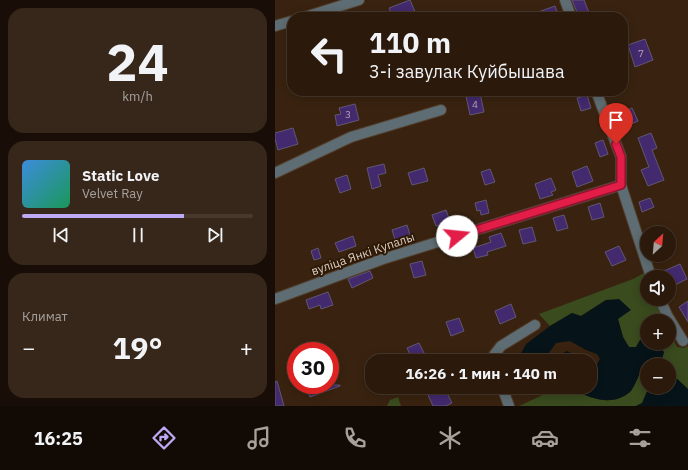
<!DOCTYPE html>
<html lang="ru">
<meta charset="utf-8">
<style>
:root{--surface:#2b1a0c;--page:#37271a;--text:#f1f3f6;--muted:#a6a19d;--line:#47382d;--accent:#bda9f5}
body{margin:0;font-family:"IBM Plex Sans",sans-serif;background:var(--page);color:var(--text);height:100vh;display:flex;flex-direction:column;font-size:15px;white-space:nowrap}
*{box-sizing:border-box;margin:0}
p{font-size:13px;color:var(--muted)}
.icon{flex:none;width:22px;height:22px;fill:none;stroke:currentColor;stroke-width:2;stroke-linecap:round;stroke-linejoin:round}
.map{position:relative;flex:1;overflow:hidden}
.side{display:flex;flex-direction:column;gap:8px;padding:8px;background:#180e07;width:275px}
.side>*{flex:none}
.hud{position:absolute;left:12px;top:12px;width:341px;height:84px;border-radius:16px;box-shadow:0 2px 10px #0003,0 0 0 1px var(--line);background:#2b1a0c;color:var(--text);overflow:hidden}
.needle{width:26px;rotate:26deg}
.tools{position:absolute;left:365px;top:226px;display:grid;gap:8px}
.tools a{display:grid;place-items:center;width:36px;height:36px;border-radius:50%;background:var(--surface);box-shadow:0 2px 10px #0003,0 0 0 1px var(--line);font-size:20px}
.speed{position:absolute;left:12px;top:342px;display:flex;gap:8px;font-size:20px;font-weight:700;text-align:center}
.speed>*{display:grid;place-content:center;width:52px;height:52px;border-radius:50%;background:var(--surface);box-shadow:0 2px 10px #0003,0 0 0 1px var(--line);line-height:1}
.speed .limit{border:6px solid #d22;background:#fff;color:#111}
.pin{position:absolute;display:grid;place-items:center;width:34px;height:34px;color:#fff;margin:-41px -17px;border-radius:50% 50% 50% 0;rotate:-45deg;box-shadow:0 0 4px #0007}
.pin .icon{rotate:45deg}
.me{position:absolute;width:44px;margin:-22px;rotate:73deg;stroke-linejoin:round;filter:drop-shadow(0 0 3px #0008)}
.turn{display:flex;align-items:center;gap:14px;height:84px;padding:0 16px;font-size:18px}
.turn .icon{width:52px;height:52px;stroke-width:2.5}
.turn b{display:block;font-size:28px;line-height:34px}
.big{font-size:30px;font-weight:800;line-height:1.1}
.side .card{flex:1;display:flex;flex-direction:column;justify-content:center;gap:6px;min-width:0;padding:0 14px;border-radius:16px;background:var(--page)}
.side .dial{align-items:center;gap:0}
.dial b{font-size:52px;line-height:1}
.song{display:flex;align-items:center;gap:12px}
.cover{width:48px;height:48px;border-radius:6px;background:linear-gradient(135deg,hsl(210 70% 55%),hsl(150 70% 35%))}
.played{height:4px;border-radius:2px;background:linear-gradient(90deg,var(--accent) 70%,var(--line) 70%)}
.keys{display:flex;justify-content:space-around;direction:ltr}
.heat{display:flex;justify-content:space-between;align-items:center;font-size:22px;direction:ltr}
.trip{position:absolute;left:90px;top:354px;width:232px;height:40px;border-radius:16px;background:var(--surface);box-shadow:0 2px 10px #0003,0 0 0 1px var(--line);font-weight:800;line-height:40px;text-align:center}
.tabs{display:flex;height:64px;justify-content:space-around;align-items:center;background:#110a05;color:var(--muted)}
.tabs .icon{width:28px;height:28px}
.tabs .current{color:var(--accent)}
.tabs b{font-size:18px;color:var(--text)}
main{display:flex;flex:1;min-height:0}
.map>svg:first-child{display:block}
</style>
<main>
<section class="side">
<div class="card dial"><b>24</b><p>km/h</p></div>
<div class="card">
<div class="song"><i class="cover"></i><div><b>Static Love</b><p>Velvet Ray</p></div></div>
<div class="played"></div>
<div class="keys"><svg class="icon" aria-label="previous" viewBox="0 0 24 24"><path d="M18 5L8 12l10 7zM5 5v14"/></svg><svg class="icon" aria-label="pause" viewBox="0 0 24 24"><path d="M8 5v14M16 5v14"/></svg><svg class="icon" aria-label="next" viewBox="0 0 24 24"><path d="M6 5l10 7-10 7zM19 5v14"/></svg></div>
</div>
<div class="card"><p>Климат</p>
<div class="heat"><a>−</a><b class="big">19°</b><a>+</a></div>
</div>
</section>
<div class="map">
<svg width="413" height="406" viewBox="0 0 413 406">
<rect width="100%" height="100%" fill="#392310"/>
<g fill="#3a4b1e">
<path d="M371,272L372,277V299H382L392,321H372V339L365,340L361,347H354L348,337L343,319L331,300L306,316L297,313L275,326L264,314L358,279Z"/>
<path d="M394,324L401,337L399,341L402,347L409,348L413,346V389L399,376L394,380V365H384L386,363L389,352L381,343H394Z"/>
<path d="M366,371H372V387H374L367,403L361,406H244L272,393L283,387H300L301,391C319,400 340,406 356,391C360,385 363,377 366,371Z"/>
<path d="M123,397L126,406H112L115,400Z"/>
</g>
<g fill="#061419">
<path d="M344,299L356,310L343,319L348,337L354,347H361L365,340L372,339V343H381L389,352L386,363L384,365H372V371H366C363,377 360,385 356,391C340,406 319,400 301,391L300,387H315V367L321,366L325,359L322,354L311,350L295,341L281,343C268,363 264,361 242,361L251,344L275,326L297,313L306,316L331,300Z"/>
<path d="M292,351L305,358L303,361H276L279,358Z"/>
<path d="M399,376L413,389V406H361L367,403L374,387H394V380Z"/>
</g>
<g fill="#43296e" stroke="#605773">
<path d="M135,0L141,14L134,17H118L114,8Z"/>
<path d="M297,0H309L315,15L310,17H304Z"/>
<path d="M280,6L284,17H252V16Z"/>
<path d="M370,39L378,60L360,67L353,45Z"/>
<path d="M205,93L209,112L195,115L191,96Z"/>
<path d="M312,95L316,108L306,111L302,98Z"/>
<path d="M80,104L84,120L62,126L60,115L66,114L64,108Z"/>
<path d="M357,108L363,121L347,128L342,115Z"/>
<path d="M18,128L23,144L3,150L0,139V133Z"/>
<path d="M376,133L382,148L377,150L389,180L373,186L366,170L374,167L363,138Z"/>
<path d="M328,140L333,154L325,157L320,143Z"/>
<path d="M109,164L111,173L103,175L106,186L97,189L92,168Z"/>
<path d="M312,166L318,181L302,187L297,172Z"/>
<path d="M149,168L153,181L137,185L133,173Z"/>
<path d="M215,169L220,182L210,185L206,172Z"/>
<path d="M72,175L76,189L65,193L60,179Z"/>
<path d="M276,178L281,190L276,192L278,195L265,199L260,184Z"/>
<path d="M375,198L379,207L367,212L364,202Z"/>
<path d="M211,200L214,213L206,215L205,210L202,211L200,203Z"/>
<path d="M325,203L329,217L317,220L313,207Z"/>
<path d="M171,210L177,227L166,231L164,225L161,226L157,215Z"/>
<path d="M289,215L293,228L282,231L278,218Z"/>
<path d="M132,225L136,238L121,243L117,230Z"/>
<path d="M257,227L261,241L248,244L244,230Z"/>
<path d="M226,233L231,246L212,252L213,255L201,258L198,248L216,242L214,237Z"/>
<path d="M78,236L81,246L64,252L60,243Z"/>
<path d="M344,246L351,260L337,266L330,252Z"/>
<path d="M43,248L46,258L39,260L36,251Z"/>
<path d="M147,261L151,275L139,278L135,264Z"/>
<path d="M405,264L412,279L396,287L394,282V277H392L389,271Z"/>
<path d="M95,271L98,278L77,288L73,279Z"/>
<path d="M53,292L58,305L46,309L45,305L34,309L31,300Z"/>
<path d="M413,301V322L404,307Z"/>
<path d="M236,304L241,317L225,324L220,311Z"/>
<path d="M184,318L189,331L176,336L171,322Z"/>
<path d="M144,343L150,355L138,361L132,348Z"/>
<path d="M2,381L9,406H0V382Z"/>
<path d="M36,385H65V386L35,397L31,387Z"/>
<path d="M169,387L177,403L171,406H158L153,395Z"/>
</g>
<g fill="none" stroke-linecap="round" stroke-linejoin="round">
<g stroke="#533e2c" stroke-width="12">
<g id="minor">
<path d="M290,0L296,17"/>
<path d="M30,17L84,0"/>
<path d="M0,26L17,21"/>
<path d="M321,91L346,157V185L376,277"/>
<path d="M0,173L76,137L166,110"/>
<path d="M0,299L108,259L346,185"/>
<path d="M385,299L392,315L408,341"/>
<path d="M220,361L219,355L226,346L260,325"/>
<path d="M227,387L234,406"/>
</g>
</g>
<use href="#minor" stroke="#5e6d73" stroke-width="10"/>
</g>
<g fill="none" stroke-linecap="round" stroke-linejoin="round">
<g stroke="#92132f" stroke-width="10">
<path id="route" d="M182,236L346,185V157L341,144"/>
</g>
<use href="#route" stroke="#e11d48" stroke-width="7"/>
</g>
<g text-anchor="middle" stroke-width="4" stroke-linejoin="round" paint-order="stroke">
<g font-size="10" fill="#b6a5ad">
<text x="366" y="57">7</text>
<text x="200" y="108">4</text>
<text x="73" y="118">3</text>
</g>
<g font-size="12" fill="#dccec2" stroke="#2e1906">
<text transform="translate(88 254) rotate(-19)" y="4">вуліца Янкі Купалы</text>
</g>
</g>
</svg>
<div class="tools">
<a><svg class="needle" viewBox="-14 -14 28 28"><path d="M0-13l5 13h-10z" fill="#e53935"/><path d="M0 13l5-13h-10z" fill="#a6a19d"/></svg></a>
<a><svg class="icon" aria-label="sound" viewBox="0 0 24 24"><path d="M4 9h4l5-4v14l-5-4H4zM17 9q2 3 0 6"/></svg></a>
<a>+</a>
<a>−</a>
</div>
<div class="speed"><div class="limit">30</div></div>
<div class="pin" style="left:341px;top:144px;background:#d93025"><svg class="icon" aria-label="arrive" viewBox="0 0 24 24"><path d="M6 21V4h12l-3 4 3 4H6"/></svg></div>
<svg class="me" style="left:182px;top:236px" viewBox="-20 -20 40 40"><circle r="19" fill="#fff"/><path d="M0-13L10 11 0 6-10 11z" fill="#e11d48"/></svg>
<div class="trip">16:26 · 1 мин · 140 m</div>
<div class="hud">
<div class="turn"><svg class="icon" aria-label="left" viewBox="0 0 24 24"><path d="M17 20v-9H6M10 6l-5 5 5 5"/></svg><div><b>110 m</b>3-і завулак Куйбышава</div></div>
</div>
</div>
</main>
<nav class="tabs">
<b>16:25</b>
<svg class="icon current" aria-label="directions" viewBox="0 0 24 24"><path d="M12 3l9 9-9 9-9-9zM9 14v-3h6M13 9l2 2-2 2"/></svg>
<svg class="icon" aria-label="music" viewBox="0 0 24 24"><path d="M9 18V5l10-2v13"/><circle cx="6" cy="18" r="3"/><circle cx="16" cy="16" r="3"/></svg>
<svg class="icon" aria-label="phone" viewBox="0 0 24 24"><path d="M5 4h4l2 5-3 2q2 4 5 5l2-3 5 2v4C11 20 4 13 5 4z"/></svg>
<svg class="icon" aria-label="climate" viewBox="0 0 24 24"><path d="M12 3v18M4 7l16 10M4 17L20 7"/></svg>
<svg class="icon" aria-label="car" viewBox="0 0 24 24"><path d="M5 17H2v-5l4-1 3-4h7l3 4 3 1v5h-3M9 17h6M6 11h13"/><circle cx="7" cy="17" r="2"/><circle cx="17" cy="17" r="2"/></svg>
<svg class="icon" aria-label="filters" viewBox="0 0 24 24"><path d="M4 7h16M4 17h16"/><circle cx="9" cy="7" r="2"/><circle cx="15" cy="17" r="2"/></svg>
</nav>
